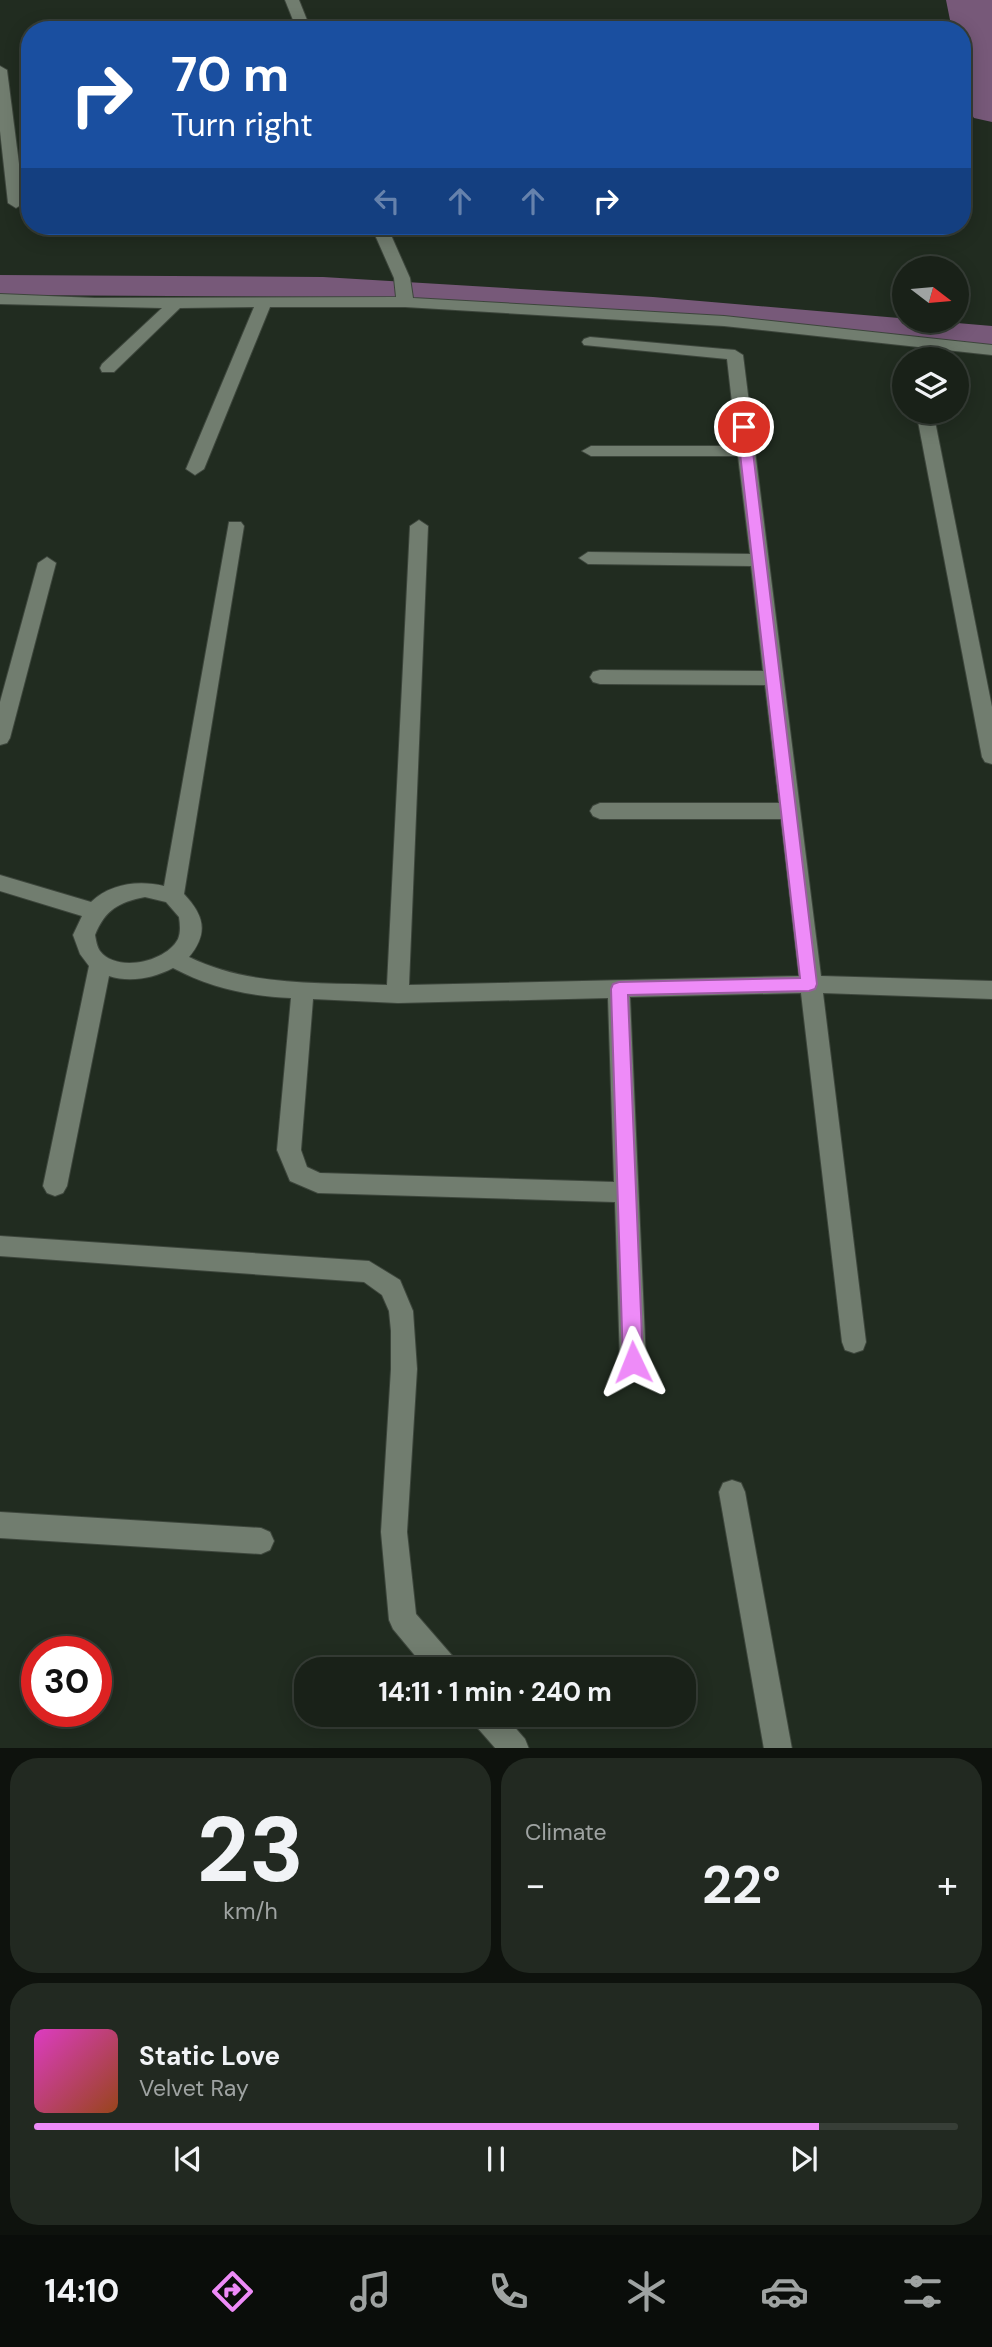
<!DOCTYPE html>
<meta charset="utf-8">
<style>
:root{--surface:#192118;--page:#222921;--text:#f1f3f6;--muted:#9fa3a2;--line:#373e37;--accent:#ee8bf8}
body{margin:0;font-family:"DM Sans",sans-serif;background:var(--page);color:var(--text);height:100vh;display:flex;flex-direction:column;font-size:26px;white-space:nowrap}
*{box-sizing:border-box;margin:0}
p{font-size:23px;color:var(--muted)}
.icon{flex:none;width:38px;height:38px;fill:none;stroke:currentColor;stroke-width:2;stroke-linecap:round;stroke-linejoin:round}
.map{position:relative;height:1748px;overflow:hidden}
.drawer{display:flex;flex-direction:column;gap:10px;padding:10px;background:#0e120d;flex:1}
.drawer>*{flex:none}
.top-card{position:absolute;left:21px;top:21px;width:950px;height:214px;border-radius:28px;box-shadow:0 4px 18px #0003,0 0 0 2px var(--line);background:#1a4fa0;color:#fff;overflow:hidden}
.needle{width:46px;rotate:106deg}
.controls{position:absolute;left:892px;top:256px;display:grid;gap:14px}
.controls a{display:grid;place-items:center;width:77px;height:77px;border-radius:50%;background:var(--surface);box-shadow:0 4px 18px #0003,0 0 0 2px var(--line);font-size:35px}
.speed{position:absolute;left:21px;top:1636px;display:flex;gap:14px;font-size:35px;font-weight:700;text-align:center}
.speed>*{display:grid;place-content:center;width:91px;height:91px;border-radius:50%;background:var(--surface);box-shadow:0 4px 18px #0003,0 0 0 2px var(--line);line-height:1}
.speed .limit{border:10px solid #d22;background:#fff;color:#111}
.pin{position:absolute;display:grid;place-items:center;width:60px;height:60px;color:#fff;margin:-30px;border:4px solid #fff;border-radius:50%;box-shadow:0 2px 7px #0007}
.me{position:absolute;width:77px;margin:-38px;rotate:358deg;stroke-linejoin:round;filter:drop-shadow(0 0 5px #0008)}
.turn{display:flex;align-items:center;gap:24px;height:147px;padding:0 35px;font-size:32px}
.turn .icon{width:91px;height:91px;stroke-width:2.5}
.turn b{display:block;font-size:49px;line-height:60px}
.lanes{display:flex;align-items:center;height:66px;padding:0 35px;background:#0003;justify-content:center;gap:35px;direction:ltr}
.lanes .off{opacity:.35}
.big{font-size:52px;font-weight:700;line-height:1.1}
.drawer .widget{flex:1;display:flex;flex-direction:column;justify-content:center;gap:10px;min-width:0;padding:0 24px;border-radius:28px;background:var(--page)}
.drawer .dial{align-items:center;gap:0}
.dial b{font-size:91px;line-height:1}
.song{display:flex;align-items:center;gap:21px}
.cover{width:84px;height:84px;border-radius:10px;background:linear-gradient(135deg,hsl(310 70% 55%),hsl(20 70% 35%))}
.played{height:7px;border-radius:4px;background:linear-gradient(90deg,var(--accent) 85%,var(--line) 85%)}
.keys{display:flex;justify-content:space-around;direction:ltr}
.heat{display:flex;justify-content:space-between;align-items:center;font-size:38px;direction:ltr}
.drawer .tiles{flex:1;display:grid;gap:10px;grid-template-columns:1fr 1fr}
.widget:last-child{grid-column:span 2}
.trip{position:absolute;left:294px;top:1657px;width:402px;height:70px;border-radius:28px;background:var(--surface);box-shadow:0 4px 18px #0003,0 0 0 2px var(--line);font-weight:700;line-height:70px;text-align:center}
.dock{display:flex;height:112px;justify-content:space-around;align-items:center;background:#0a0d0a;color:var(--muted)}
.dock .icon{width:49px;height:49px}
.dock .current{color:var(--accent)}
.dock b{font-size:32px;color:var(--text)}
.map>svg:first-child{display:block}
</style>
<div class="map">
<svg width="992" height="1749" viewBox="0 0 992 1749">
<rect width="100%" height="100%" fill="#212c20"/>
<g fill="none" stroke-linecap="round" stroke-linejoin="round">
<path fill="#775979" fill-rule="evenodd" d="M0,275L323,277L653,297L992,326V346L653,317L323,297L0,295Z"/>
<path fill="#775979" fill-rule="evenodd" d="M946,0H992V122L974,118C957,93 962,59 962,30H952Z"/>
<g stroke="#3d463c" stroke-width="2">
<g id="minor">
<path d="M285,0H299L311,30H297Z"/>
<path d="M0,66L7,70L24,203L16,208L8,203L0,131Z"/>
<path d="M371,226H387L410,278L413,298L724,316L992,345V355L724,326L405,307H270L204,469L195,475L186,469L254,307L180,308L114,372H102L100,368L102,364L162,308L0,304V294L95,298L396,297L394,278Z"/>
<path d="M590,337L735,350L743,355L821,976L992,981V999L823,993L866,1342L863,1350L854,1353L845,1350L842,1342L801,993L630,997L646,1362L642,1370L633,1373L624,1370L620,1362L615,1202L318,1193L290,1181L277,1150L291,998C248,996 211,988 173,968C154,978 130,983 109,976L67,1186L63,1193L55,1196L47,1193L43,1186L89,966L80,954L73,935L82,916L0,891V875L91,902C110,883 140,880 164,886L229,522H241L244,526L184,894C204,915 209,933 189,957C250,987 320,982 387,985L410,526L419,520L428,526L409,985L799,976L781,819H600L593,816L590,811L593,806L600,803H779L765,685L600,684L593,682L590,677L593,672L600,670L763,671L751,566L588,564L579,558L588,552L750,554L738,456H591L582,451L591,446H737L727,359L584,345L582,342L584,339ZM145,897L166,902L179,917C180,924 181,932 178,939C166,962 117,973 100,951C97,947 96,940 95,935C105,910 119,902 145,897ZM608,998L614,1182L320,1173L307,1167L301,1150L313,999L398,1003Z"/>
<path d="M916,411H933L992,707V764L985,762L982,757Z"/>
<path d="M47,557L56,563L10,738L7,743L0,745V702L38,563Z"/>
<path d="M0,1236L369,1261L400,1280L413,1311L417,1369L407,1532L416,1614L456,1660L460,1670H427L393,1629L389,1620L381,1532L391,1369V1331L389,1311L382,1295L364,1282L0,1256Z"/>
<path d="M732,1480L741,1483L745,1492L792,1749H764L719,1492L723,1483Z"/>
<path d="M0,1512L261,1528L270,1532L274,1541L270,1550L261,1554L0,1538Z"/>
<path d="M471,1715H504L525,1739L529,1749H496L475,1725Z"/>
</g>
</g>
<use href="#minor" fill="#717d6f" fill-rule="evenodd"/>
</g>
<path fill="#ee8bf8" stroke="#9b5aa1" stroke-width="2" d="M744,423L750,427L817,984L815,989L809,991L628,995L643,1362L640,1368L633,1371L626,1368L623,1362L611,989L613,984L619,982L800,978L737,427Z"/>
</svg>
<div class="controls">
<a><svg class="needle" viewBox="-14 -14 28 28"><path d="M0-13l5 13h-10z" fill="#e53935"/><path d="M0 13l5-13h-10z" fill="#9fa3a2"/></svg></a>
<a><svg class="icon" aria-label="layers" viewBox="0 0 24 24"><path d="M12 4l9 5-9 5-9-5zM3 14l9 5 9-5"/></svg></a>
</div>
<div class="speed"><div class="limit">30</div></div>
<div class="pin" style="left:744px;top:427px;background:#d93025"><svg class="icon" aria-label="arrive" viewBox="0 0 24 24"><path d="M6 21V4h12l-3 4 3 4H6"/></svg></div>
<svg class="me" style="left:633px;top:1362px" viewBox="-20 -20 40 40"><path d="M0-17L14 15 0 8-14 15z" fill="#ee8bf8" stroke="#fff" stroke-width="4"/></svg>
<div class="trip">14:11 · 1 min · 240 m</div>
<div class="top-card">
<div class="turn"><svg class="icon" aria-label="right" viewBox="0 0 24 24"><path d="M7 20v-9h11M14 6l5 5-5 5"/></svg><div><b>70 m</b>Turn right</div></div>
<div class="lanes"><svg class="icon off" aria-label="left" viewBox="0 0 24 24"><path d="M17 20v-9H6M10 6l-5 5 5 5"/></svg><svg class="icon off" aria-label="ahead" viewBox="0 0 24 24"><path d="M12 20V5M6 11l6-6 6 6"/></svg><svg class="icon off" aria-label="ahead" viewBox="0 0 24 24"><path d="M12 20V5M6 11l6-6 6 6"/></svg><svg class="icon" aria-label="right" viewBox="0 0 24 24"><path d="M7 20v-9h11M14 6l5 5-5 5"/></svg></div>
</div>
</div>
<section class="drawer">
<div class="tiles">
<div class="widget dial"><b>23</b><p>km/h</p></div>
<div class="widget"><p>Climate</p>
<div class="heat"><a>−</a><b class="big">22°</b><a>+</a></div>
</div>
<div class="widget">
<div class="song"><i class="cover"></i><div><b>Static Love</b><p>Velvet Ray</p></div></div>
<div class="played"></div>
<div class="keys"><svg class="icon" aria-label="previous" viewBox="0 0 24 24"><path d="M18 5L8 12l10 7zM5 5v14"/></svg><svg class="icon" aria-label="pause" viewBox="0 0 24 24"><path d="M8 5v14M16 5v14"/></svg><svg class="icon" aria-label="next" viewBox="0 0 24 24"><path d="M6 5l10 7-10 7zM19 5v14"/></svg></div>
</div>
</div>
</section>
<nav class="dock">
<b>14:10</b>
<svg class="icon current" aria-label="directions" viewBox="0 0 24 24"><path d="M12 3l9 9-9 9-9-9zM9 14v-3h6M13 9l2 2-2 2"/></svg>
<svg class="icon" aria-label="music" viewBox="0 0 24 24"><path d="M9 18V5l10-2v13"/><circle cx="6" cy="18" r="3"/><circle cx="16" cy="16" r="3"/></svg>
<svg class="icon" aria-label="phone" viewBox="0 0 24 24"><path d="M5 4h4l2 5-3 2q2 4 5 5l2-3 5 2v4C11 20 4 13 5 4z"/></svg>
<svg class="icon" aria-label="climate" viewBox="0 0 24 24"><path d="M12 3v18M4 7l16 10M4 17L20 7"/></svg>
<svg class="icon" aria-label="car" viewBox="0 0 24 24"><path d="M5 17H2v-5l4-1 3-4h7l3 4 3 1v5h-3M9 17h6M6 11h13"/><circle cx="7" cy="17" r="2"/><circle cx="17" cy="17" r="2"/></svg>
<svg class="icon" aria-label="filters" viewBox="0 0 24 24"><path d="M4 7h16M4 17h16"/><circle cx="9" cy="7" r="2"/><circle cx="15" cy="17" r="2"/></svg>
</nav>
